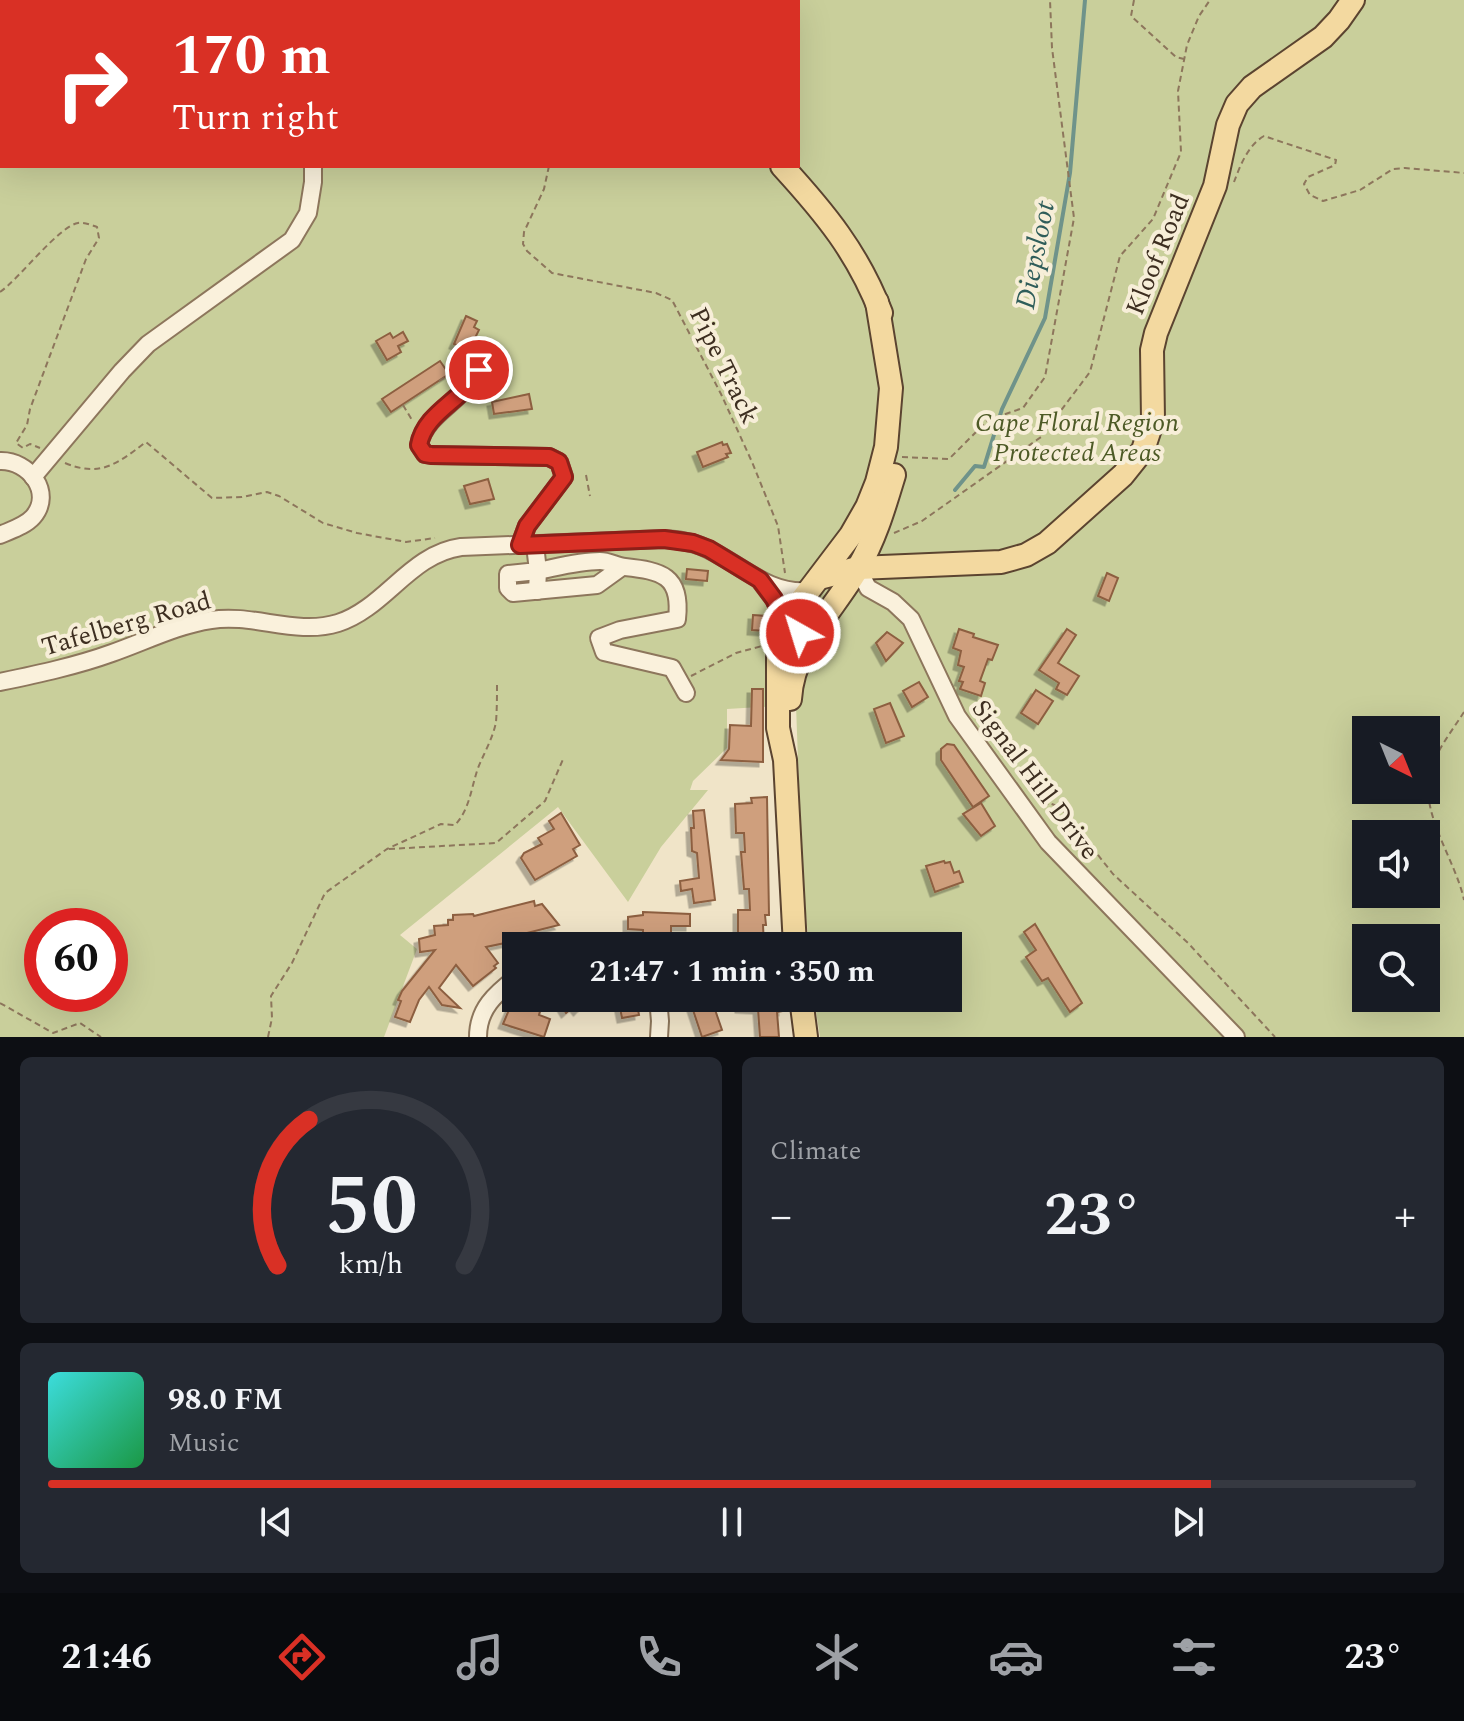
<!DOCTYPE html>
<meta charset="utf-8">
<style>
:root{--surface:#171b24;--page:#242831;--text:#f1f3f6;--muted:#9ea1a6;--line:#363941;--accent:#d93025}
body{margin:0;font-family:Spectral,serif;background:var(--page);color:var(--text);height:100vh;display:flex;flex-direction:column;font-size:30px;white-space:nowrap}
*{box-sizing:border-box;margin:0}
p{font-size:26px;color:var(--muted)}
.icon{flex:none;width:44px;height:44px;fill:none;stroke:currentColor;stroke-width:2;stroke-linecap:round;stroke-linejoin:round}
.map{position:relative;height:1037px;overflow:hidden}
.panel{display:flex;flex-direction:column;gap:20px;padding:20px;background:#0d0f14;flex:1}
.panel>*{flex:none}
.guide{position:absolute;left:0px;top:0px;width:800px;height:168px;box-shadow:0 8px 32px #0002;background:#d93025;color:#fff;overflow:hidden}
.needle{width:52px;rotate:137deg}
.buttons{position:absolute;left:1352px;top:716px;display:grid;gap:16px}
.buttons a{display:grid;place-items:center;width:88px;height:88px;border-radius:0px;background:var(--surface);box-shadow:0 8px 32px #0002;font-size:40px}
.speed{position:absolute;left:24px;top:908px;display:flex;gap:16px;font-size:40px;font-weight:700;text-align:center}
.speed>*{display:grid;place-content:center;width:104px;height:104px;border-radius:50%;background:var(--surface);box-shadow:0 8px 32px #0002;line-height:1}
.speed .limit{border:12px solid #d22;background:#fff;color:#111}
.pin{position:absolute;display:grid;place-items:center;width:68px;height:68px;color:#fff;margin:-34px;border:4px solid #fff;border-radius:50%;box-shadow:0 2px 8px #0007}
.me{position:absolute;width:88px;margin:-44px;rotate:321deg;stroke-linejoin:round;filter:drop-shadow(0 0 6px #0008)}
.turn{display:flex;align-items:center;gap:28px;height:168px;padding:0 40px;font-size:36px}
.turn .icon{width:104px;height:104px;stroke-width:2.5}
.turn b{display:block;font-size:56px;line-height:68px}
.big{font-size:60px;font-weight:700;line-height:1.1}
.panel .tile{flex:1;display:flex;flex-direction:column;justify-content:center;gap:12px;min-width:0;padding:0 28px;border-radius:12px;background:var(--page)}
.panel .dial{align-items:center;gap:0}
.dial svg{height:208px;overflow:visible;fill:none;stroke:var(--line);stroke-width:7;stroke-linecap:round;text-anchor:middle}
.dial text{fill:var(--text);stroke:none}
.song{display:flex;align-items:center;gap:24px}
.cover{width:96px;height:96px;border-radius:12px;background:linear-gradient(135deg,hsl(180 70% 55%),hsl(140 70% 35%))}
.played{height:8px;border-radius:4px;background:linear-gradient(90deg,var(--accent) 85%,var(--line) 85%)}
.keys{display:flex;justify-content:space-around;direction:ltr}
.heat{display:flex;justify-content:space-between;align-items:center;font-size:44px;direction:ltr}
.panel .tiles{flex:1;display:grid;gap:20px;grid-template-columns:1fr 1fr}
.tile:last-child{grid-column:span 2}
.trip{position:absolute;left:502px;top:932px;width:460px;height:80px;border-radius:0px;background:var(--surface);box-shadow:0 8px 32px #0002;font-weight:700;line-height:80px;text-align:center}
.dock{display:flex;height:128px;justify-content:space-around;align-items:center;background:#090b0e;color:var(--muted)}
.dock .icon{width:56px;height:56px}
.dock .selected{color:var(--accent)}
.dock b{font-size:36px;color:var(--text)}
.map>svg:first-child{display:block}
</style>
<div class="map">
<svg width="1464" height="1037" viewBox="0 0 1464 1037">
<defs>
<filter id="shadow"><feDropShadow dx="-4.5" dy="4.5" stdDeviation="0" flood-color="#0004"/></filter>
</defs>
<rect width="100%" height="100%" fill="#f0e4c8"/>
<path fill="#c9cf9b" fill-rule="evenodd" d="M0,0H1464V1037H820L814,998H948V946H809L802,871L796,705L727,709V748L693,781L690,790H708L661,847L628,902L558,807L400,935L417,949L384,1037H0ZM2,2H798V166H2ZM1366,730H1426V790H1366ZM1366,834H1426V894H1366ZM42,926H110V994H42ZM1366,938H1426V998H1366Z"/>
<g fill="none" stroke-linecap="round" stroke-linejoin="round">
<path stroke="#6f938a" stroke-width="4" d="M955,490L975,466L984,467L1002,409L1045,318L1070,173L1085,0"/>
</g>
<g fill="#cf9f7d" stroke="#8d5f41" stroke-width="2" filter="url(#shadow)">
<path d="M466,316L477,321L474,327L479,330L469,350L454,344Z"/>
<path d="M403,332L408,341L398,346L401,352L387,360L376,341L390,333L393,338Z"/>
<path d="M440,361L449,374L391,412L382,399Z"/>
<path d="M529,394L532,409L494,414L492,402Z"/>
<path d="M722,442L723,445L727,444L731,453L726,454L728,457L703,467L697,452Z"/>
<path d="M488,479L494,499L470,504L464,486Z"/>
<path d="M687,569L708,571L707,581L686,579Z"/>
<path d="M1107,573L1118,578L1109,601L1098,596Z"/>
<path d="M753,615L767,616L766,631L752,630Z"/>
<path d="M959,629L974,634L973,637L998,645L992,660L988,659L980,681L985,683L981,696L960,689L963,682L959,681L964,667L958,665L961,651L953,648Z"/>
<path d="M1067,629L1076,635L1058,663L1079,676L1067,695L1056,689L1059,683L1039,670Z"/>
<path d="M887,632L903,643L886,661L876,643Z"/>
<path d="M919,682L928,697L912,707L903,691Z"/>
<path d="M752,689H763V762L721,760L729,749L730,725L751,726Z"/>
<path d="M1036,690L1053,701L1038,724L1021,713Z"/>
<path d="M890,703L904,736L886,743L874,709Z"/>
<path d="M947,744L954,745L989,796L973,807L941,760V749Z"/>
<path d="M767,797L769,915H765L766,925H763L764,946H748V940L738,941V910H750L749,889H744L741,852H745L744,833H736L735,804L752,803L751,798Z"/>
<path d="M981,803L995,826L981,836L963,814Z"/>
<path d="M704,810L715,900L694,903L692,889L681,891L680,881L699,878L697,853L692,851L691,828H694L693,811Z"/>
<path d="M561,813L580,845L573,849L577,856L535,880L521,858L524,853L542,844L538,838L554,829L549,821Z"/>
<path d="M944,861L945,863L950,862L954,873L959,871L963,882L935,892L926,866Z"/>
<path d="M534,901L535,906L542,904L559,925L523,934L526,946H511L510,942L486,947L498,963L494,966L496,968L473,986L456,965L439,988L460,1008L442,1005L429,987L419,1000L410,1022L395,1017L401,1001L398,1000L402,991L435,950L420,952L419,939L435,935L434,926L448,925V920H453V915L473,914L474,916Z"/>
<path d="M643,912L690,914V926H671V946H646L656,934H643V930L628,929V917L643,915Z"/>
<path d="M1035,924L1082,1003L1070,1012L1048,978L1042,981L1026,957L1036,950L1024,932Z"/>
<path d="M514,998L543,1001L539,1015L550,1019L544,1037L503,1024Z"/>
<path d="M557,998H590L578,1011L574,1006L566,1013Z"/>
<path d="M618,998H636L639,1015L622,1018Z"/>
<path d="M698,998H711L722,1030L702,1037L690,1001Z"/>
<path d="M739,998L782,1000L783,1011L777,1012L779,1037H760L758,1009L740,1008Z"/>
</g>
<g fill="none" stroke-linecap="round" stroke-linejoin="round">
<g stroke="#8d765c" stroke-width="20">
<g id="minor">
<path d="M224,0V2"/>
<path d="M479,355C482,396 426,407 419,445L425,454L431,455L549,457L559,462L564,477L527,526L520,545"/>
<path d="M0,461C29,460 54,493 33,517C25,526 11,530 0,535"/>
<path d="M33,477L122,371L148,344L292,240L308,213L313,182V166"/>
<path d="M535,545L538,571L508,574V588L513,593L597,585L622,567"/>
<path d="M858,568L868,588L893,602L911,619L957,716L1048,842L1236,1037"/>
<path d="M761,582L774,599L785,622"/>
<path d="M537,591L538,571C558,567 579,561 600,561C609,561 616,566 625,567C661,571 682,575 677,619L620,630L599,638L604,652L672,668L686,693"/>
<path d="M0,682C38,674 76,666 112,653C144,642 177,625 211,620C253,613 296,636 338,623C385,608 410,554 461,547L664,539C677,540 689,541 701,546C738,561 766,595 809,591"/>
<path d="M562,946L583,942L612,946"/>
<path d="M658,998L660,1021L659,1037"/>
<path d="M478,1037C478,1009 495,994 516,978"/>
</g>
</g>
<g stroke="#5b4430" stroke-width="26">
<g id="major">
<path d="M703,0L704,2"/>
<path d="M782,166C825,213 858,253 881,313"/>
<path d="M819,578L858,568L1001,562L1026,555L1047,543L1123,475L1143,450L1153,420L1152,350L1156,333L1215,186L1228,125L1237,104L1252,87L1323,37L1339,20L1353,0"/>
<path d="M790,699C793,647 833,611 858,568C875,539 884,508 894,475"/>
<path d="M795,946L785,760L778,728V645L785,622L851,535L867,507L877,482L886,447L891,388L877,302"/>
<path d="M801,998L806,1037"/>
</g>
</g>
<g stroke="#8d765c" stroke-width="2" stroke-dasharray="6 4" stroke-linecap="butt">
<path d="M504,0L507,2"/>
<path d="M1134,0L1131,16L1176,57L1184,59"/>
<path d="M549,166L544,189L524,232L523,244L527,251L552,273L656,293L672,300L721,394L752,462L778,526L785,573"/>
<path d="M1234,182C1240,166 1248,145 1264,136L1336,160L1335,165L1308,177L1304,184L1310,195L1323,201L1360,190L1393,169L1405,168L1464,173"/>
<path d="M0,292C19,279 59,226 78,223C84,222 91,225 97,227L99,238L86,259L30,409L27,425L16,443L23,448L30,444L40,448"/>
<path d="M439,381L452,373L456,380"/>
<path d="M403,405L412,420"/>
<path d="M902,457L949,459L988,420L1023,408L1045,377L1074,218L1052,48L1050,0"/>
<path d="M65,463C101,478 118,463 146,442L212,498L242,497L267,492L279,496L323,523L357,533L406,542L435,538"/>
<path d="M586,475L590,496"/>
<path d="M894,533L922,521L1041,437L1090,372L1120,256L1153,219L1181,152L1178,91L1187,45L1199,16L1210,0"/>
<path d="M691,676L736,653L762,646"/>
<path d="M1464,712C1452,731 1435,752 1430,773C1419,812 1456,861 1464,900"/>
<path d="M1043,807L1049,803L1060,807L1113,874L1188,943L1275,1037"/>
<path d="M389,849L496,843L545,801L564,757"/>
<path d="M0,1003L53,1033L80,1023L101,1037"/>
<path d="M268,1037L272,1018L271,996L292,963L325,893L387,849L441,824L455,825C470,809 471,788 478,768C484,753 493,738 496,722C497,709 497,696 497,684"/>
</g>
<use href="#minor" stroke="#faf1dc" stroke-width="16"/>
<use href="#major" stroke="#f3d9a0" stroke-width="22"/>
</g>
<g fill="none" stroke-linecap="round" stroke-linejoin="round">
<g stroke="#8d1f18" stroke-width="20">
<path id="route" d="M479,370C465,400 425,411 419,445L425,454L431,455L549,457L559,462L564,477L527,526L520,545L664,539L693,543L709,549L760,580L774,599L785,622L800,633"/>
</g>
<use href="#route" stroke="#d93025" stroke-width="14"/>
</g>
<g text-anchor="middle" stroke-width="8" stroke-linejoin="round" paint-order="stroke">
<g font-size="26" fill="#3d2e20" stroke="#f7eed8">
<text transform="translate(1157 254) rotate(-68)" y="9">Kloof Road</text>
<text transform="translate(725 365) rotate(64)" y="9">Pipe Track</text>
<text transform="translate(126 623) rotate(-16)" y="9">Tafelberg Road</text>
<text transform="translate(1036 779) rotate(53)" y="9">Signal Hill Drive</text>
</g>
<g font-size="26" font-style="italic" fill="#4d5a26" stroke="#f7eed8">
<text x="1077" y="431">Cape Floral Region<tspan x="1077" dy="30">Protected Areas</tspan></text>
</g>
<g font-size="28" font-style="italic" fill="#2f5d5a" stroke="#f7eed8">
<text transform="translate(1034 255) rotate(-79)" y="10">Diepsloot</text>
</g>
</g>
</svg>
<div class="buttons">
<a><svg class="needle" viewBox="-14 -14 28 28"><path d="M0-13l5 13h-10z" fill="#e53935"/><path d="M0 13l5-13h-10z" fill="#9ea1a6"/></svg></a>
<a><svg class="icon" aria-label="sound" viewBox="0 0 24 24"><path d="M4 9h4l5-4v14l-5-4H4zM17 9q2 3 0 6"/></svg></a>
<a><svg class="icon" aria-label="search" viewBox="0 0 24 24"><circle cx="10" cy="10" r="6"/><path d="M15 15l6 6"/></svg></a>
</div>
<div class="speed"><div class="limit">60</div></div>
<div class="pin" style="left:479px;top:370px;background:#d93025"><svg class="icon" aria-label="arrive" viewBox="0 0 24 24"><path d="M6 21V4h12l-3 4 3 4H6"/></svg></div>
<svg class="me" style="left:800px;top:633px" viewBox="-20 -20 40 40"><circle r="17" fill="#d93025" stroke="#fff" stroke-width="3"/><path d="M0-11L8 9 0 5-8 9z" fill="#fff"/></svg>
<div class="trip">21:47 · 1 min · 350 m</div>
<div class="guide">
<div class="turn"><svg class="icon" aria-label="right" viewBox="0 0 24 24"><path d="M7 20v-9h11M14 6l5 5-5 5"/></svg><div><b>170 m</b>Turn right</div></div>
</div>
</div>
<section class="panel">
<div class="tiles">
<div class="tile dial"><svg viewBox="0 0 100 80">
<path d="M14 69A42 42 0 1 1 86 69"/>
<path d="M14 69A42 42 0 0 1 26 13" stroke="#d93025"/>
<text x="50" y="56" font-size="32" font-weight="700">50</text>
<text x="50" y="72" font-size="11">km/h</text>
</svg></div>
<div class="tile"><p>Climate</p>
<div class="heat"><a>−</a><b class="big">23°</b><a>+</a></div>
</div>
<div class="tile">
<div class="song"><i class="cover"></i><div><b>98.0 FM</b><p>Music</p></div></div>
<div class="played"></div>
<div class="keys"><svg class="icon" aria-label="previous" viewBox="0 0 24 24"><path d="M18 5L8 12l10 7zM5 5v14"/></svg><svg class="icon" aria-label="pause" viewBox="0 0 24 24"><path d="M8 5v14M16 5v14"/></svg><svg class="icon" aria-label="next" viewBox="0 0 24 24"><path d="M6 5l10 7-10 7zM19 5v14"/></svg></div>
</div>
</div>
</section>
<nav class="dock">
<b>21:46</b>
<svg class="icon selected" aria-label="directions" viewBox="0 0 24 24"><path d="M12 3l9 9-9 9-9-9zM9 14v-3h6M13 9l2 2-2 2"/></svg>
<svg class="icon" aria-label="music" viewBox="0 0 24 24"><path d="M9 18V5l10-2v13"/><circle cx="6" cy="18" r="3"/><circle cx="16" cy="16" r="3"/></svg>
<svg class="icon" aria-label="phone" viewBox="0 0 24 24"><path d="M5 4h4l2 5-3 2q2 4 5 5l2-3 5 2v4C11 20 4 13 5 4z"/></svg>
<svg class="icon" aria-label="climate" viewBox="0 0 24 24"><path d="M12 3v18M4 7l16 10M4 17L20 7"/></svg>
<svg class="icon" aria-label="car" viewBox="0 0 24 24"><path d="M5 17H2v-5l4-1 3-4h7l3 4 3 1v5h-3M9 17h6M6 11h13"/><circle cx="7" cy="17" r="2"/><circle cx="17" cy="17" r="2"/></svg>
<svg class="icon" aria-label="filters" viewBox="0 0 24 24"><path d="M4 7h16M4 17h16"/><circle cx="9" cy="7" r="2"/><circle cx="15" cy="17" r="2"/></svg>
<b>23°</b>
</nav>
